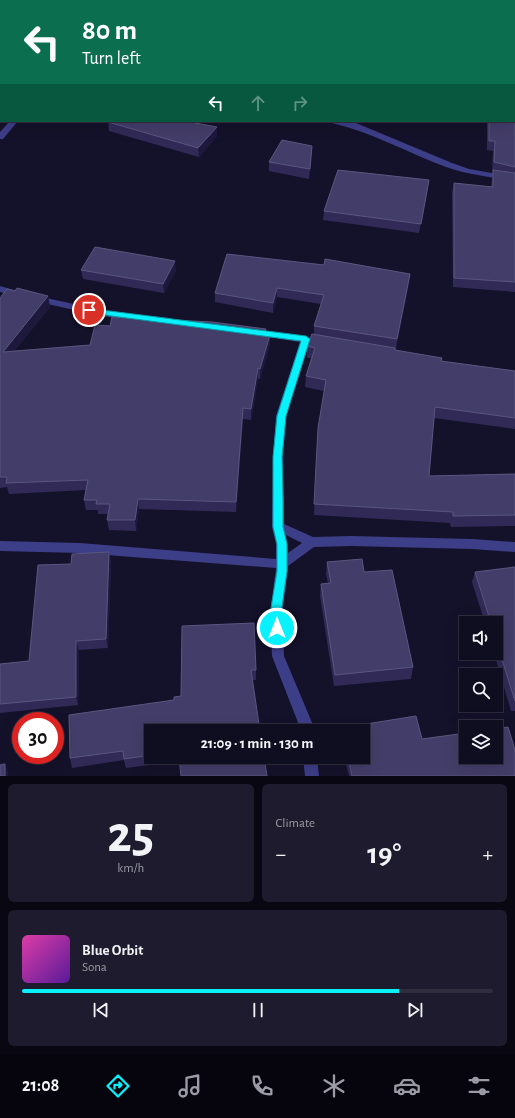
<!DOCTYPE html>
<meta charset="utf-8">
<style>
:root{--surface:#0f0d20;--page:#1d1b2d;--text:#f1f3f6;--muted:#9b9ca5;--line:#2f2d3e;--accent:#09f1fc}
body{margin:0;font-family:"Alegreya Sans",sans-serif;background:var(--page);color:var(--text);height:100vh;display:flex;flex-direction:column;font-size:15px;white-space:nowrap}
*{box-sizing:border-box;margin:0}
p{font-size:13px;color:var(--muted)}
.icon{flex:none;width:22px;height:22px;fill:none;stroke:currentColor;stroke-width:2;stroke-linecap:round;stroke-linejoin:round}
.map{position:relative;height:776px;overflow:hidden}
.panel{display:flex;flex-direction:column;gap:8px;padding:8px;background:#080712;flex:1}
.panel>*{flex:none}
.banner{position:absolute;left:0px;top:0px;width:515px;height:122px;box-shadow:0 4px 16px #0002,0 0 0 1px var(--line);background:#0b6e4f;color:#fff;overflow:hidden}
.fabs{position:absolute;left:459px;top:616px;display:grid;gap:8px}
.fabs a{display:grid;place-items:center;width:44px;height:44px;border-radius:0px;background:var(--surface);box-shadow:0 4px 16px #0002,0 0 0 1px var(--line);font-size:20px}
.speed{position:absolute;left:12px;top:712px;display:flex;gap:8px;font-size:20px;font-weight:700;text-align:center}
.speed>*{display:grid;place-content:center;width:52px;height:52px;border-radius:50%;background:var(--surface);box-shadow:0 4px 16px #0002,0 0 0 1px var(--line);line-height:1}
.speed .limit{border:6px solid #d22;background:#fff;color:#111}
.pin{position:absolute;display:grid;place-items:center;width:34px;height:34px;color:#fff;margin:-17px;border:2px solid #fff;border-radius:50%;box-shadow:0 1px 4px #0007}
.me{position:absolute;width:44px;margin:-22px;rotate:0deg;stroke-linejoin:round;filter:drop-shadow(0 0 3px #0008)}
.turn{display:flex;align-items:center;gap:14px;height:84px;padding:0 16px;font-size:18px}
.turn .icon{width:52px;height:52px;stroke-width:2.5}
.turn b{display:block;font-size:28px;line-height:34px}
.lanes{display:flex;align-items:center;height:38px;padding:0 16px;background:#0003;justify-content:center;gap:20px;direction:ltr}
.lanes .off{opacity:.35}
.big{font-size:30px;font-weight:700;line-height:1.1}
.panel .card{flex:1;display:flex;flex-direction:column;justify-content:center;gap:6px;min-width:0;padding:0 14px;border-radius:6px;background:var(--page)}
.panel .dial{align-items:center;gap:0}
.dial b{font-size:52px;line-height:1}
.song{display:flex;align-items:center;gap:12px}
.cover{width:48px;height:48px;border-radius:6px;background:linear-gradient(135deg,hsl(320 70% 55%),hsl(270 70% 35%))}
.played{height:4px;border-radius:2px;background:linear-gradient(90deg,var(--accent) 80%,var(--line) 80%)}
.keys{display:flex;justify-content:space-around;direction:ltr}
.heat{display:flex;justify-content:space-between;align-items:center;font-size:22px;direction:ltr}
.panel .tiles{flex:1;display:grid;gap:8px;grid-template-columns:1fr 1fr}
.card:last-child{grid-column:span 2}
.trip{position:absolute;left:144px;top:724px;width:226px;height:40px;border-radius:0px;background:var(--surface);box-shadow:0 4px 16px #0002,0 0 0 1px var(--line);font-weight:700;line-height:40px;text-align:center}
.tabs{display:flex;height:64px;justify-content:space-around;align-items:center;background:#06050d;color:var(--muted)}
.tabs .icon{width:28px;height:28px}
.tabs .current{color:var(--accent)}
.tabs b{font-size:18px;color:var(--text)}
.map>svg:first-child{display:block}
</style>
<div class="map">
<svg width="515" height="776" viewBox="0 0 515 776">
<rect width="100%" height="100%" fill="#14112a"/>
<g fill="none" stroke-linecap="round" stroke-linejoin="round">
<g fill="#3d3e88" fill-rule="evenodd">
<path d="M118,0H125L118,1Z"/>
<rect x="379" y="0" width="8" height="1"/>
<rect x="514" y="52" width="1" height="4"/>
<path d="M10,121H18L3,139H0V132Z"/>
<path d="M331,121H345L356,123L452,163L469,169L515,177V181C492,177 468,175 446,167C408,153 372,132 332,123Z"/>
<path d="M0,286L21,292L23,294L18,297L0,292Z"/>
<path d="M37,296L101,310L169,318L174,321L169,324L101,316L34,301L32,299Z"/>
<path d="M252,329L325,340L327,342L322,345L309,343L286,416L283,457L284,524L313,537L351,536L472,539L515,542V552L472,549L351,546L314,547L288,566L282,614L284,656L313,725L314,731H300L299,725L272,656L270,614L276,568L80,553L0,551V541L80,543L276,559V544L272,527L273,457L276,416L300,342L249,334L247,332ZM286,535L302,543L288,553Z"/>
<path d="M303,757H317L319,776H305Z"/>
</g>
</g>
<g fill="#312a57">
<path d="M490,0H515V51H514V1H490Z"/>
<path d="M515,64V292L453,287L452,192L454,183L491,187L492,179L493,172L492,171L493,151L487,150V121H514Z"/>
<path d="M197,121L196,123L217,136L199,157L109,131L108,122Z"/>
<path d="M312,146L309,179L269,171V162Z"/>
<path d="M429,180L419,233L323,220L324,211Z"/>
<path d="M227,254L409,283L396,349H395V350L441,361L515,371V429L434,418L429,476L515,474V526L451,527L450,523L314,515L318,428L324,391L305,387L306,376L311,358H307V346L314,334V326L321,304L277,297L273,313L215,302V293Z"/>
<path d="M81,270H176L164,293L83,279Z"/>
<path d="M0,298L50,307L14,351L90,345L110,326L266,329V334L270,335V345L260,379H258L251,420L243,419L236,512L139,509L136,531L109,530L107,520L108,514H98V510H86L84,500L86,490L9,494L7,487L0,488Z"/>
<path d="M109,552L111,561L108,648L79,650L78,705L0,713V664L29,661L71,564Z"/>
<path d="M327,562L364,572L413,667L411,679L334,686L320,596L321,584L328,583L326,574Z"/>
<path d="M515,567V711H511L494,653H496V623H485L472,582L475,572Z"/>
<path d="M182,626L256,670V680H252L151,731V757H264L180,761L126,768L124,760L72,768L70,758L174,700L181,696Z"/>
<path d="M416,716L422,739L466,733V757H496V729L508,727L515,750V776H349L344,757H363V731H341V728Z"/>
</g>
<g fill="#1e183d">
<path d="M312,0H324L323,1H311Z"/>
<path d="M1,86V97L0,98V87Z"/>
<path d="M217,127V136L199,157L198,148Z"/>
<path d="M429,180L428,189L419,233L421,224Z"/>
<path d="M175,261L176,270L164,293L163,284Z"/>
<path d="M410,274L409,283L396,349L397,339Z"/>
<path d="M277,288V297L273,313V303Z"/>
<path d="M48,296L50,307L5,362L3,352Z"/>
<path d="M270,335V345L260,379V369Z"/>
<path d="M258,368V379L251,420V409Z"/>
<path d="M243,408V419L236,512V502Z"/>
<path d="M138,499L139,509L136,531L135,520Z"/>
<path d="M109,552L111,561L108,648L106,639Z"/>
<path d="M76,641L79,650L78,705L76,697Z"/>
<path d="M5,764L8,772V776H5Z"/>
</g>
<g fill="#433d69" stroke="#5b5680">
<path d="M0,0H103L102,1H1V86L0,87V44L1,43L0,40Z"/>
<path d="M134,0H312L311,1H133Z"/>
<path d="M495,0H515V42L514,44V1H495Z"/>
<path d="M514,64H515V167L494,162L495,141H489V121H514Z"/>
<path d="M108,121H195V123L217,127L198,148L108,122Z"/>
<path d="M282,140L312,146L310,169L269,162Z"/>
<path d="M338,170L429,180L421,224L324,211Z"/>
<path d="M493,170L515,173V282L454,278V183L493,187Z"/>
<path d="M95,247L175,261L163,284L81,270Z"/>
<path d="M227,254L324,265L325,259L410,274L397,339L314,326L324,295L277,288L273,303L215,293Z"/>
<path d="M17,288L48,296L3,352L90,345L95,325L110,326L112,317L212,322L266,329L264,334L270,335L260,369L258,368L251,409L243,408L236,502L138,499L135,520H107L110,504H96L97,500H84L88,480L6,483L7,477H0V298L7,289L15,291Z"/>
<path d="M312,334L395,348V350L442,358L441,361L515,371V418L435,407L429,476L515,474V515L453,516V512L314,504L318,428L326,380L306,376L315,348L307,346Z"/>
<path d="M109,552L106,639L76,641V697L0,704V664L29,661L38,565L71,564L72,554Z"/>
<path d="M362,559L364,572L392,570L413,667L335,675L321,584L331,583L327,562Z"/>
<path d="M515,567V701L496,640V623H491L475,572Z"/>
<path d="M254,623L256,670H251L260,731H151V755L124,759L123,751L70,758L69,715L174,700V697L181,696L182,626Z"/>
<path d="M416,716L422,739L466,733V757H496V729L508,727L515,750V776H352L348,757H363V731H342L341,728Z"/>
<path d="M179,757H264L267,776H181Z"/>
<path d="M5,764V776H0V765Z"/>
</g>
<path fill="#09f1fc" stroke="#069da4" d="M86,308L306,336L310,339L286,416L282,457L283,499V527L287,544V571L281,614L282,628L281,631L277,633L273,631L270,614L277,571V544L273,527V457L277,416L301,341L89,313L86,312L85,310Z"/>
</svg>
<div class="fabs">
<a><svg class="icon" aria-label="sound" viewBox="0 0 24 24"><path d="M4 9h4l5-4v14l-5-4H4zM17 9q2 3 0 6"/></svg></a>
<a><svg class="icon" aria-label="search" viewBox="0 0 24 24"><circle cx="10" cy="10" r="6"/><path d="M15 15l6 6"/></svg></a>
<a><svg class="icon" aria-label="layers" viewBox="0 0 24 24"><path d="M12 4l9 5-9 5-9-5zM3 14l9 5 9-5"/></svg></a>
</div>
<div class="speed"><div class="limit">30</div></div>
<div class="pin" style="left:89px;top:310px;background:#d93025"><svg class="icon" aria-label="arrive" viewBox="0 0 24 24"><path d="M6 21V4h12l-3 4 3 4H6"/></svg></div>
<svg class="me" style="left:277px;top:628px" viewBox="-20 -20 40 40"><circle r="17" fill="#09f1fc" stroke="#fff" stroke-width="3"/><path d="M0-11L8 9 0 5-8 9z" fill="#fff"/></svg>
<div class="trip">21:09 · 1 min · 130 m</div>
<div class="banner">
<div class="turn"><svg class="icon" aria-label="left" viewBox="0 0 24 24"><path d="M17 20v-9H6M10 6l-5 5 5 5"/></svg><div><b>80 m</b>Turn left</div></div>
<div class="lanes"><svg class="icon" aria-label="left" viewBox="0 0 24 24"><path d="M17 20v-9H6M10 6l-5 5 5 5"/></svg><svg class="icon off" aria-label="ahead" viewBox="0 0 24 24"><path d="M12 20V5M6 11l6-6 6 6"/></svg><svg class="icon off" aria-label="right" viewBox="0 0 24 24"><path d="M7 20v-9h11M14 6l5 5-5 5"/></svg></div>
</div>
</div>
<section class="panel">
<div class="tiles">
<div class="card dial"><b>25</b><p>km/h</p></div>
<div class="card"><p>Climate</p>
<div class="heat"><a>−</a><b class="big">19°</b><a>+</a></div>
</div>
<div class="card">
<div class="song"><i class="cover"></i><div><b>Blue Orbit</b><p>Sona</p></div></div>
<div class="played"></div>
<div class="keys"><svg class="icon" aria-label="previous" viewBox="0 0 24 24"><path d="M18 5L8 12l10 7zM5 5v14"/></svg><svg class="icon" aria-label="pause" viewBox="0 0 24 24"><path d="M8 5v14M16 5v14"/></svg><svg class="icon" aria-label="next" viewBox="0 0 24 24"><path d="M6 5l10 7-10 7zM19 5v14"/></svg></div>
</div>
</div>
</section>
<nav class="tabs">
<b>21:08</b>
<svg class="icon current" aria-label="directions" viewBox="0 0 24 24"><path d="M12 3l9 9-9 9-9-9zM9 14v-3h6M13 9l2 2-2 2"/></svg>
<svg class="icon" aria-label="music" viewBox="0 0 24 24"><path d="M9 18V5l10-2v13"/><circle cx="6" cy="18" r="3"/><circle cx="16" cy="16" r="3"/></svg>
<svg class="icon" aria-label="phone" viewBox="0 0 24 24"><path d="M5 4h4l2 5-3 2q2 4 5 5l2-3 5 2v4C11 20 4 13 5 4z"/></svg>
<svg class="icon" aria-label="climate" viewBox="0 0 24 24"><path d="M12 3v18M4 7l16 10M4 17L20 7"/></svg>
<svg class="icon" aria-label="car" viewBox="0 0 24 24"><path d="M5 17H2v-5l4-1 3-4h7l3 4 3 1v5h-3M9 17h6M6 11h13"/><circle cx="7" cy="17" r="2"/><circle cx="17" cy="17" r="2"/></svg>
<svg class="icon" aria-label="filters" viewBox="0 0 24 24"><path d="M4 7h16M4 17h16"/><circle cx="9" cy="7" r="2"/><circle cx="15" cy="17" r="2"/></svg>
</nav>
